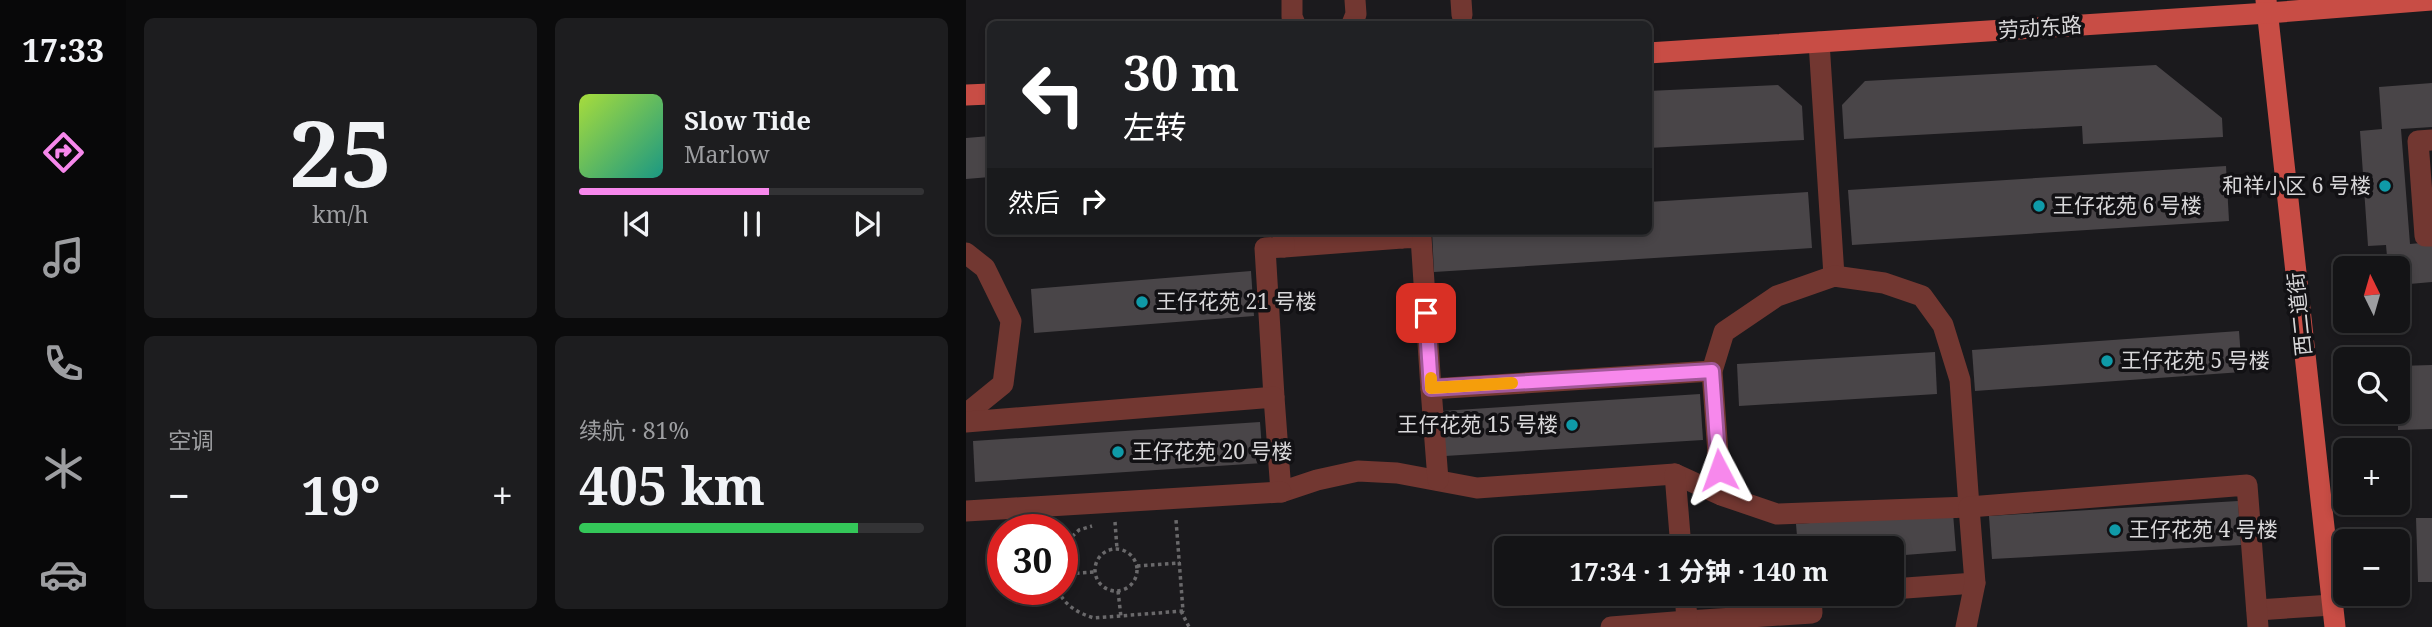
<!DOCTYPE html>
<html lang="zh">
<meta charset="utf-8">
<style>
:root{--surface:#141416;--page:#1d1d1f;--text:#f1f3f6;--muted:#9d9ea1;--line:#333335;--accent:#f788ec}
body{margin:0;font-family:"Noto Serif","Noto Sans SC",serif;background:var(--page);color:var(--text);height:100vh;display:flex;flex-direction:column;font-size:26px;white-space:nowrap}
*{box-sizing:border-box;margin:0}
p{font-size:23px;color:var(--muted)}
.icon{flex:none;width:38px;height:38px;fill:none;stroke:currentColor;stroke-width:2;stroke-linecap:round;stroke-linejoin:round}
.map{position:relative;flex:1;overflow:hidden}
.sheet{display:flex;flex-direction:column;gap:18px;padding:18px;background:#0b0b0c;width:840px}
.sheet>*{flex:none}
.banner{position:absolute;left:21px;top:21px;width:665px;height:214px;border-radius:10px;box-shadow:0 4px 10px #0003,0 0 0 2px var(--line);background:#202124;color:#fff;overflow:hidden}
.needle{width:46px;rotate:355deg}
.tools{position:absolute;left:1367px;top:256px;display:grid;gap:14px}
.tools a{display:grid;place-items:center;width:77px;height:77px;border-radius:10px;background:var(--surface);box-shadow:0 4px 10px #0003,0 0 0 2px var(--line);font-size:35px}
.speed{position:absolute;left:21px;top:514px;display:flex;gap:14px;font-size:35px;font-weight:700;text-align:center}
.speed>*{display:grid;place-content:center;width:91px;height:91px;border-radius:50%;background:var(--surface);box-shadow:0 4px 10px #0003,0 0 0 2px var(--line);line-height:1}
.speed .limit{border:10px solid #d22;background:#fff;color:#111}
.pin{position:absolute;display:grid;place-items:center;width:60px;height:60px;color:#fff;margin:-30px;border-radius:14px;box-shadow:0 4px 10px #0006}
.me{position:absolute;width:77px;margin:-38px;rotate:356deg;stroke-linejoin:round;filter:drop-shadow(0 0 5px #0008)}
.turn{display:flex;align-items:center;gap:24px;height:147px;padding:0 21px;font-size:32px}
.turn .icon{width:91px;height:91px;stroke-width:2.5}
.turn b{display:block;font-size:49px;line-height:60px}
.then{display:flex;align-items:center;height:66px;padding:0 21px;background:#0003;gap:14px;font-size:26px}
.big{font-size:52px;font-weight:700;line-height:1.1}
.sheet .tile{flex:1;display:flex;flex-direction:column;justify-content:center;gap:10px;min-width:0;padding:0 24px;border-radius:10px;background:var(--page)}
.sheet .dial{align-items:center;gap:0}
.dial b{font-size:91px;line-height:1}
.song{display:flex;align-items:center;gap:21px}
.cover{width:84px;height:84px;border-radius:10px;background:linear-gradient(135deg,hsl(80 70% 55%),hsl(170 70% 35%))}
.played{height:7px;border-radius:4px;background:linear-gradient(90deg,var(--accent) 55%,var(--line) 55%)}
.keys{display:flex;justify-content:space-around;direction:ltr}
.heat{display:flex;justify-content:space-between;align-items:center;font-size:38px;direction:ltr}
.charge{height:10px;border-radius:5px;background:linear-gradient(90deg,#34c759 81%,var(--line) 0)}
.sheet .tiles{flex:1;display:grid;gap:18px;grid-template-columns:repeat(2,1fr)}
.trip{position:absolute;left:528px;top:536px;width:410px;height:70px;border-radius:10px;background:var(--surface);box-shadow:0 4px 10px #0003,0 0 0 2px var(--line);font-weight:700;line-height:70px;text-align:center}
main{display:flex;flex:1;min-height:0}
.dock{display:flex;flex-direction:column;width:126px;justify-content:space-around;align-items:center;background:#080809;color:var(--muted)}
.dock .icon{width:49px;height:49px}
.dock .on{color:var(--accent)}
.dock b{font-size:32px;color:var(--text)}
.map>svg:first-child{display:block}
</style>
<main>
<nav class="dock">
<b>17:33</b>
<svg class="icon on" aria-label="directions" viewBox="0 0 24 24"><path d="M12 3l9 9-9 9-9-9zM9 14v-3h6M13 9l2 2-2 2"/></svg>
<svg class="icon" aria-label="music" viewBox="0 0 24 24"><path d="M9 18V5l10-2v13"/><circle cx="6" cy="18" r="3"/><circle cx="16" cy="16" r="3"/></svg>
<svg class="icon" aria-label="phone" viewBox="0 0 24 24"><path d="M5 4h4l2 5-3 2q2 4 5 5l2-3 5 2v4C11 20 4 13 5 4z"/></svg>
<svg class="icon" aria-label="climate" viewBox="0 0 24 24"><path d="M12 3v18M4 7l16 10M4 17L20 7"/></svg>
<svg class="icon" aria-label="car" viewBox="0 0 24 24"><path d="M5 17H2v-5l4-1 3-4h7l3 4 3 1v5h-3M9 17h6M6 11h13"/><circle cx="7" cy="17" r="2"/><circle cx="17" cy="17" r="2"/></svg>
</nav>
<section class="sheet">
<div class="tiles">
<div class="tile dial"><b>25</b><p>km/h</p></div>
<div class="tile">
<div class="song"><i class="cover"></i><div><b>Slow Tide</b><p>Marlow</p></div></div>
<div class="played"></div>
<div class="keys"><svg class="icon" aria-label="previous" viewBox="0 0 24 24"><path d="M18 5L8 12l10 7zM5 5v14"/></svg><svg class="icon" aria-label="pause" viewBox="0 0 24 24"><path d="M8 5v14M16 5v14"/></svg><svg class="icon" aria-label="next" viewBox="0 0 24 24"><path d="M6 5l10 7-10 7zM19 5v14"/></svg></div>
</div>
<div class="tile"><p>空调</p>
<div class="heat"><a>−</a><b class="big">19°</b><a>+</a></div>
</div>
<div class="tile"><p>续航 · 81%</p><b class="big">405 km</b><div class="charge"></div></div>
</div>
</section>
<div class="map">
<svg width="1466" height="627" viewBox="0 0 1466 627">
<rect width="100%" height="100%" fill="#1b1a1d"/>
<g fill="#494548">
<path d="M1190,65L1256,118L1257,137L1117,144L1116,126L878,139L876,105L899,81Z"/>
<path d="M1466,83V127L1435,129L1444,244L1466,242V282L1432,285V268H1422L1420,245L1402,246L1394,131L1416,129L1413,87Z"/>
<path d="M812,85L836,106L838,140L682,148V91Z"/>
<path d="M24,136V177L0,179V138Z"/>
<path d="M1260,166L1263,221L886,245L882,190Z"/>
<path d="M842,192L846,248L468,272L466,231H682V202Z"/>
<path d="M285,271L288,316L68,333L65,289Z"/>
<path d="M1273,331L1276,372L1009,391L1006,350Z"/>
<path d="M969,352L971,394L773,406L771,364Z"/>
<path d="M1466,365V429L1432,430V366Z"/>
<path d="M734,394L737,440L479,456L476,411Z"/>
<path d="M294,422L297,463L9,482L7,441Z"/>
<path d="M1272,501L1275,545L1026,559L1023,516Z"/>
<path d="M987,513L990,551L926,556V548H832L830,524Z"/>
<path d="M1450,518H1466V582H1452Z"/>
</g>
<g fill="none" stroke-linecap="round" stroke-linejoin="round">
<g stroke="#6a696b" stroke-width="3.5" stroke-dasharray="3.5 3.5" stroke-linecap="butt">
<path d="M149,522L151,549"/>
<path d="M96,546L113,530L126,526"/>
<circle cx="150" cy="570" r="21"/>
<path d="M171,566L214,563"/>
<path d="M96,574L129,572"/>
<path d="M92,590C99,606 112,613 128,618L217,611L210,520"/>
<path d="M152,591L155,617"/>
<path d="M215,611L223,627"/>
</g>
<g stroke="#723731" stroke-width="21">
<path d="M326,0V17L329,24"/>
<path d="M495,0L496,15"/>
<path d="M386,24L390,14L389,0"/>
<path d="M853,42L868,276"/>
<path d="M1466,140L1452,141L1459,236H1466"/>
<path d="M435,231L436,238L455,237L465,389"/>
<path d="M318,247L436,238"/>
<path d="M0,253L19,268L45,321L37,384L0,414"/>
<path d="M308,397L299,248L318,247L317,231"/>
<path d="M0,422L308,397L315,492L351,480L392,471L431,473L511,488L709,474L755,495L811,514L1003,507L994,380L977,325L956,296L918,283L868,276L811,296L758,332L746,371L755,495"/>
<path d="M709,474L715,548"/>
<path d="M472,480L465,389L746,371"/>
<path d="M0,511L315,492"/>
<path d="M926,589L1009,583"/>
<path d="M719,593L721,621L846,613L845,595L863,593"/>
<path d="M1291,610L1366,605"/>
<path d="M645,627L721,621"/>
<path d="M1000,627L1009,583L1003,507L1281,485L1292,627"/>
</g>
<g stroke="#c84d45" stroke-width="21">
<path d="M1300,0L1369,627"/>
<path d="M682,53L1302,13L1466,0"/>
<path d="M0,95L24,94"/>
</g>
</g>
<g fill="none" stroke-linecap="round" stroke-linejoin="round">
<g stroke="#a15899" stroke-width="18">
<path id="route" d="M460,313L465,388L746,371L753,470"/>
</g>
<use href="#route" stroke="#f788ec" stroke-width="12"/>
<path stroke="#f59e0b" stroke-width="12" d="M465,378V388L546,383"/>
</g>
<g fill="#0f9aa8" stroke="#121114" stroke-width="2.5">
<circle cx="1419" cy="186" r="7"/>
<circle cx="1073" cy="206" r="7"/>
<circle cx="176" cy="302" r="7"/>
<circle cx="1141" cy="361" r="7"/>
<circle cx="606" cy="425" r="7"/>
<circle cx="152" cy="452" r="7"/>
<circle cx="1149" cy="530" r="7"/>
</g>
<g text-anchor="middle" stroke-width="7" stroke-linejoin="round" paint-order="stroke">
<g font-size="21" fill="#d8d7d9" stroke="#121114">
<text transform="translate(1074 28) rotate(-4)" y="7">劳动东路</text>
<text transform="translate(1334 314) rotate(-96)" y="7">西二道街</text>
</g>
<g font-size="21" fill="#d8d7d9" stroke="#121114" text-anchor="start">
<text x="1405" y="193" text-anchor="end">和祥小区 6 号楼</text>
<text x="1087" y="213">王仔花苑 6 号楼</text>
<text x="190" y="309">王仔花苑 21 号楼</text>
<text x="1155" y="368">王仔花苑 5 号楼</text>
<text x="592" y="432" text-anchor="end">王仔花苑 15 号楼</text>
<text x="166" y="459">王仔花苑 20 号楼</text>
<text x="1163" y="537">王仔花苑 4 号楼</text>
</g>
</g>
</svg>
<div class="tools">
<a><svg class="needle" viewBox="-14 -14 28 28"><path d="M0-13l5 13h-10z" fill="#e53935"/><path d="M0 13l5-13h-10z" fill="#9d9ea1"/></svg></a>
<a><svg class="icon" aria-label="search" viewBox="0 0 24 24"><circle cx="10" cy="10" r="6"/><path d="M15 15l6 6"/></svg></a>
<a>+</a>
<a>−</a>
</div>
<div class="speed"><div class="limit">30</div></div>
<div class="pin" style="left:460px;top:313px;background:#d93025"><svg class="icon" aria-label="arrive" viewBox="0 0 24 24"><path d="M6 21V4h12l-3 4 3 4H6"/></svg></div>
<svg class="me" style="left:753px;top:470px" viewBox="-20 -20 40 40"><path d="M0-17L14 15 0 8-14 15z" fill="#f788ec" stroke="#fff" stroke-width="4"/></svg>
<div class="trip">17:34 · 1 分钟 · 140 m</div>
<div class="banner">
<div class="turn"><svg class="icon" aria-label="left" viewBox="0 0 24 24"><path d="M17 20v-9H6M10 6l-5 5 5 5"/></svg><div><b>30 m</b>左转</div></div>
<div class="then">然后<svg class="icon" aria-label="right" viewBox="0 0 24 24"><path d="M7 20v-9h11M14 6l5 5-5 5"/></svg></div>
</div>
</div>
</main>
